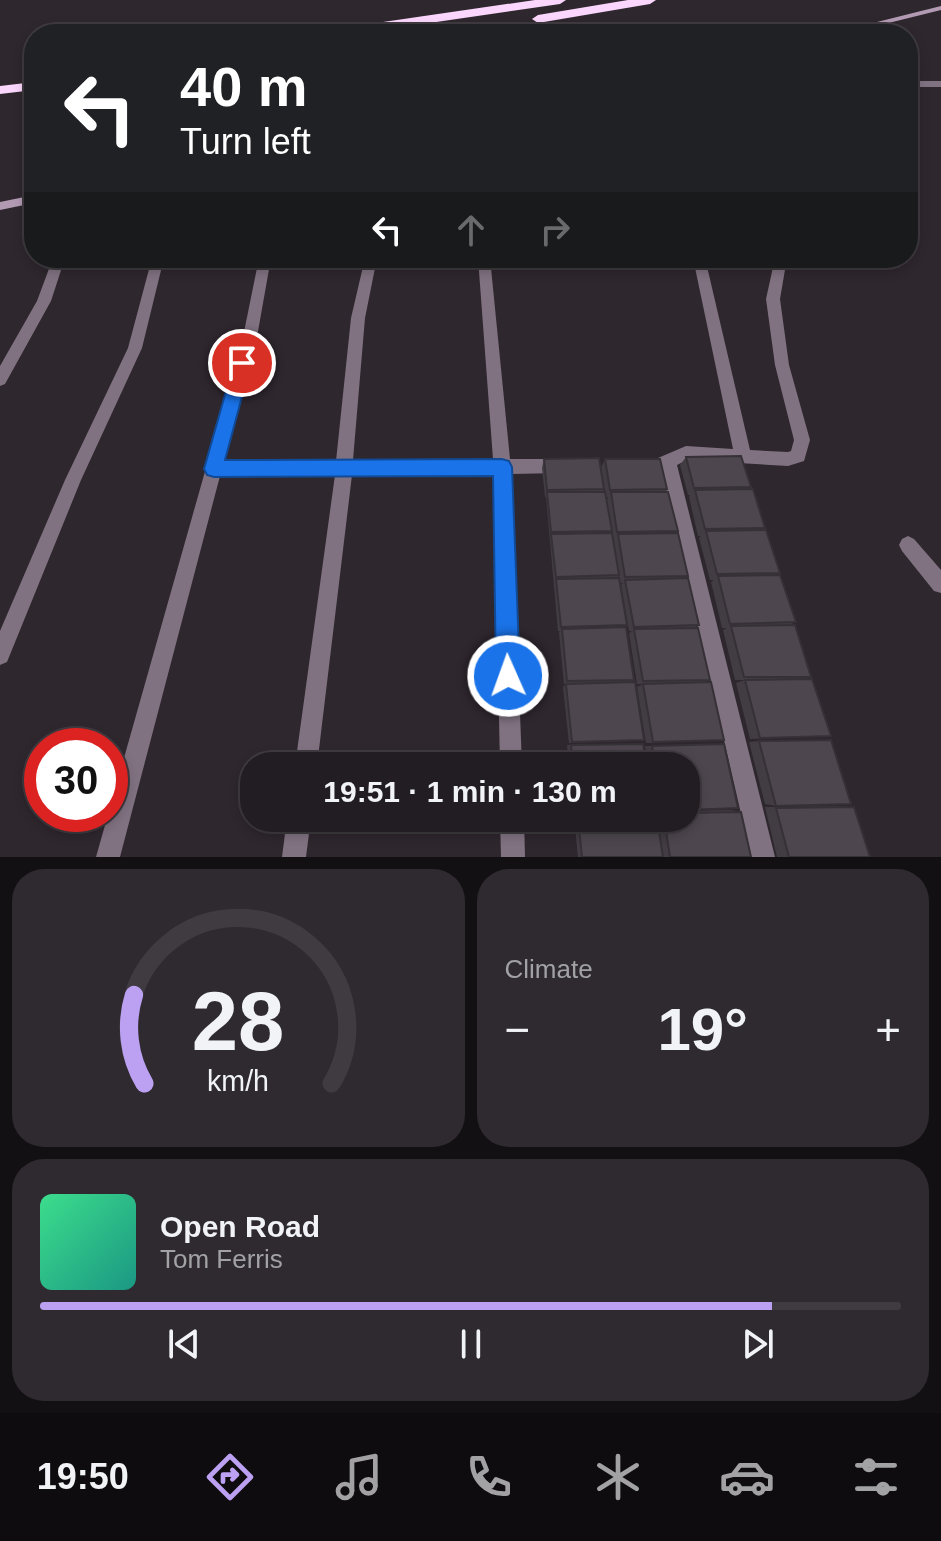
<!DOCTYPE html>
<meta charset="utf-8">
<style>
:root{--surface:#221d22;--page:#2e2a2f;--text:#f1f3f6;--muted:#a2a2a5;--line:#3f3b40;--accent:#bca0f2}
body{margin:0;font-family:Helvetica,sans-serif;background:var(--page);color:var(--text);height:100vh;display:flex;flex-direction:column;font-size:30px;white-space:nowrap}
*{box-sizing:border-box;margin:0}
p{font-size:26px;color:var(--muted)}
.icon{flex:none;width:44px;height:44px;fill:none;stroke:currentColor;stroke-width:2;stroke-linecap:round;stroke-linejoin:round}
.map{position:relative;height:857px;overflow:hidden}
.panel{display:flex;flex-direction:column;gap:12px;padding:12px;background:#131013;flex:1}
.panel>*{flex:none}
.hud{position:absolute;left:24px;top:24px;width:894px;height:244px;border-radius:32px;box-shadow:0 4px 12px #0003,0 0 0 2px var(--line);background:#202124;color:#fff;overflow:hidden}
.speed{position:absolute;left:24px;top:728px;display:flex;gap:16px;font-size:40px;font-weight:700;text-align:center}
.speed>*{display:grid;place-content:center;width:104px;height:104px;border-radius:50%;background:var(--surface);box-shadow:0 4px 12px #0003,0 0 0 2px var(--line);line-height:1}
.speed .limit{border:12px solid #d22;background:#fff;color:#111}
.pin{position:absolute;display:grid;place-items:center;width:68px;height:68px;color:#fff;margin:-34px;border:4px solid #fff;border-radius:50%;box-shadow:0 2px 8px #0007}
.me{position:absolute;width:88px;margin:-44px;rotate:358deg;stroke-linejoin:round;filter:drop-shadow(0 0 6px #0008)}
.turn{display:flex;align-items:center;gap:28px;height:168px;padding:0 24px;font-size:36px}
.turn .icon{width:104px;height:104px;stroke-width:2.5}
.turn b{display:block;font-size:56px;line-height:68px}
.lanes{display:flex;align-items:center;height:76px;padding:0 24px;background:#0003;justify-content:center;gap:40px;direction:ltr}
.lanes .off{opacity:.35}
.big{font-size:60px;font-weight:600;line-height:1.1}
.panel .card{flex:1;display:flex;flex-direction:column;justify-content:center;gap:12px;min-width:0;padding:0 28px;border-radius:32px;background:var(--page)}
.panel .dial{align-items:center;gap:0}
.dial svg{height:208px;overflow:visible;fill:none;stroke:var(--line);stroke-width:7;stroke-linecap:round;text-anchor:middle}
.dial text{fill:var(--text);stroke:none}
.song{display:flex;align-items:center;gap:24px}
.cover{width:96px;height:96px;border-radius:12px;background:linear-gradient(135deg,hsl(150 70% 55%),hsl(170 70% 35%))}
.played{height:8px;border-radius:4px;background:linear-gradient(90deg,var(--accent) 85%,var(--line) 85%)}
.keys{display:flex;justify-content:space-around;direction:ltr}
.heat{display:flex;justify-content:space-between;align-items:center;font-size:44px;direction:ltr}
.panel .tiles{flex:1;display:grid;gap:12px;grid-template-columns:1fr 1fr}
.card:last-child{grid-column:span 2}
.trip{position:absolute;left:240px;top:752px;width:460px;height:80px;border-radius:32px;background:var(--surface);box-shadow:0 4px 12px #0003,0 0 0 2px var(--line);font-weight:600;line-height:80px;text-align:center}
.tab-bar{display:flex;height:128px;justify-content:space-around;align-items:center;background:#0e0c0e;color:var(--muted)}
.tab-bar .icon{width:56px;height:56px}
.tab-bar .on{color:var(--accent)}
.tab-bar b{font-size:36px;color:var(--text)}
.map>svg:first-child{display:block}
</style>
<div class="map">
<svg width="941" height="857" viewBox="0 0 941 857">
<rect width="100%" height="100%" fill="#2e272e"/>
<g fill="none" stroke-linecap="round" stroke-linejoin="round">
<g fill="#817281" fill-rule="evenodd">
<path d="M860,25H866L875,34H866L859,27Z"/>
<path d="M908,60L913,63L911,66L908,67Z"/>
<rect x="908" y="81" width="33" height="6"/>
<path d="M53,258H65L51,301L5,384L0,386V366L37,301Z"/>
<path d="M152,258H164L142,348L81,480L7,662L0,665V631L65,480L128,348Z"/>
<path d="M259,258H271L257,337L224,461H336L351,318L365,258H377L365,318L353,460L493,459L478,258H490L510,459H562L568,461L570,466L568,471L562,473L511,474L522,766H500L494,474L352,475L317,766H295L335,475L220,476L120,857H96L243,337Z"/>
<path d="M693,258H705L750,450L788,452L791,451L794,440L775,365L766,299L775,258H787L780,299L789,365L810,440L804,461L788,466L687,460L677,465L775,857H751L662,471L635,470L633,465L635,460L658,458L686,446L733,449Z"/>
<path d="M908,536L914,539L941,570V593L934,591L902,551L899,545L902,539Z"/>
<path d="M287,818H311L306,857H282Z"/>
<path d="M500,818H524L525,857H501Z"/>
</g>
<g fill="#b29ab3" fill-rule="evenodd">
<path d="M941,6V10L844,34H829Z"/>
<path d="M34,195V203L0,210V202Z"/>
</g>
<g fill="#fbd6fc" fill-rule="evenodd">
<path d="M535,0H566L560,4L354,34H321L328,30Z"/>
<path d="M628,0H656L650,4L538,23L532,19L538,15Z"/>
<path d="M34,82V90L0,94V86Z"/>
</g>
</g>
<g fill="#423c43">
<path d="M686,457L751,487L749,489L765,528L763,530L780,573L776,575L796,622L789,625L811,677L802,679L831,736L750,739L736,683L745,680H763H735L723,630L727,628H722L711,582L714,580H710L699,538L701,536H698L689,497L690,495H688L680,465Z"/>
<path d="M544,459L604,489L603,492L612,531L611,533L612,534L607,500L608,497H606L601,468L605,459L667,489L665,492L678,531L676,533L688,576L685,578L699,625L695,628L710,680L704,683L724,740L646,743L637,687L643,684H669H637L629,633L632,631H629L621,585L623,583H620L619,576L617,578L627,625L625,627L634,680L630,682L644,740L569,743L563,687L566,684L590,683L564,684L559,633L560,631H558L546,497H545L542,468Z"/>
<path d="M759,741L776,806L765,804L749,742Z"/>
<path d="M567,745H571L647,766H569Z"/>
<path d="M645,746H652L686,766H649Z"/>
<path d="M839,806L854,807L870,857H777L765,807Z"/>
<path d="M731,810L741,812L751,857H663L657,818H686V811Z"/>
<path d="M574,818H657L663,857H578Z"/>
</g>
<g fill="#4d464e" stroke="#363137" stroke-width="2">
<path d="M741,456L751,487L694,488L686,457Z"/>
<path d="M599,458L604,489L547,490L544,459Z"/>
<path d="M605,459H660L667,489L610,490Z"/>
<path d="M753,489L765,528L705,529L695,490Z"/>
<path d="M547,492H605L612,531L551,532Z"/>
<path d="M611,492H668L678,531L617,532Z"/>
<path d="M766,530L780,573L717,574L706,531Z"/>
<path d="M612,533L619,575L556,577L551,534Z"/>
<path d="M678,533L688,576L625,577L618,534Z"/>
<path d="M780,575L796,622L730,624L718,576Z"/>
<path d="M619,578L627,625L561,627L556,579Z"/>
<path d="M688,578L699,625L634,627L625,580Z"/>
<path d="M795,625L811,677H744L731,626Z"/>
<path d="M626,627L634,680L567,681L562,629Z"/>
<path d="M698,628L710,680L643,681L634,629Z"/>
<path d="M812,679L831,736L760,738L745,680Z"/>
<path d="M635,682L644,740L572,742L566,684Z"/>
<path d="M711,682L724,740L653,742L643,684Z"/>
<path d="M831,740L851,804L776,806L759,741Z"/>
<path d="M643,744L647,766H573L571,745Z"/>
<path d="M724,744L738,808L686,810V766H655L652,746Z"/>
<path d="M854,807L870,857H789L776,808Z"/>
<path d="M741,812L751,857H670L664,818H686V813Z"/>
<path d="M578,818H657L663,857H582Z"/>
</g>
<path fill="#1a73e8" stroke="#114b97" stroke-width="2" d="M242,356L251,363L225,460L502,459L509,461L512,467L520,676L516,685L508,688L500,685L496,676L493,476L214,477L207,475L204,469L234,363Z"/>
</svg>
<div class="speed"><div class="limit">30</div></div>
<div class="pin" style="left:242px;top:363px;background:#d93025"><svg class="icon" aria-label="arrive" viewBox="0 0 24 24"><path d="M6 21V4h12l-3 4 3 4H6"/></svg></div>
<svg class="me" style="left:508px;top:676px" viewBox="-20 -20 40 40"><circle r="17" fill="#1a73e8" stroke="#fff" stroke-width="3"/><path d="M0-11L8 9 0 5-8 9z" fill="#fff"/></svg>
<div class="trip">19:51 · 1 min · 130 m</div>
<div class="hud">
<div class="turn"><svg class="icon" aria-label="left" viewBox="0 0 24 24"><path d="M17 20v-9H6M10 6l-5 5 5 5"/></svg><div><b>40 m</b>Turn left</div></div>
<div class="lanes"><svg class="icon" aria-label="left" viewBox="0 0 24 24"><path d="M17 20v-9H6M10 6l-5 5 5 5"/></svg><svg class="icon off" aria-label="ahead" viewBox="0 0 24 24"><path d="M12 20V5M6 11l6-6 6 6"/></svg><svg class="icon off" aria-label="right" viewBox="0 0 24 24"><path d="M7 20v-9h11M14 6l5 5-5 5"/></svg></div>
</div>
</div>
<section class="panel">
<div class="tiles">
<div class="card dial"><svg viewBox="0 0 100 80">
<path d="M14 69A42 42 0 1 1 86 69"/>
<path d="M14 69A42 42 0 0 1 10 35" stroke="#bca0f2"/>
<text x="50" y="56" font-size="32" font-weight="700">28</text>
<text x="50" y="72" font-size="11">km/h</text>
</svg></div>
<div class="card"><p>Climate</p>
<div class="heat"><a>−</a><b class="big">19°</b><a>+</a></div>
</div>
<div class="card">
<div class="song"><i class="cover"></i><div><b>Open Road</b><p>Tom Ferris</p></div></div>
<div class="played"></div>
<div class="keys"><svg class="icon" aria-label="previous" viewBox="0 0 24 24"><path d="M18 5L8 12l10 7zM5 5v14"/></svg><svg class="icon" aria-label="pause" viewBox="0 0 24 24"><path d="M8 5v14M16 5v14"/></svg><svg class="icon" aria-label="next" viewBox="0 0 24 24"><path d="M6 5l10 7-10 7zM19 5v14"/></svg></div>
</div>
</div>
</section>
<nav class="tab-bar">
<b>19:50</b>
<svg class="icon on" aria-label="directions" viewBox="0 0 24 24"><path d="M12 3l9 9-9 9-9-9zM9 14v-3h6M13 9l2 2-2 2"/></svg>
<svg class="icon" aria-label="music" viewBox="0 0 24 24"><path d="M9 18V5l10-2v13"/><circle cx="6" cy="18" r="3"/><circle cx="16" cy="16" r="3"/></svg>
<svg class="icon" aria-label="phone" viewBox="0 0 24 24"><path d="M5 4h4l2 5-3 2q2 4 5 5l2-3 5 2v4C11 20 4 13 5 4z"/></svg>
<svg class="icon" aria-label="climate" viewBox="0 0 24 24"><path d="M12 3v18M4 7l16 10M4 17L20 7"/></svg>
<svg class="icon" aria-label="car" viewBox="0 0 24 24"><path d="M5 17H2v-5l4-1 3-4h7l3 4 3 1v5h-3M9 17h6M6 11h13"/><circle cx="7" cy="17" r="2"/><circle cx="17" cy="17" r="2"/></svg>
<svg class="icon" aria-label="filters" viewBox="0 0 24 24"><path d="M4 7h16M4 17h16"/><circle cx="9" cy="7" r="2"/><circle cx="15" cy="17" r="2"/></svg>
</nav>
